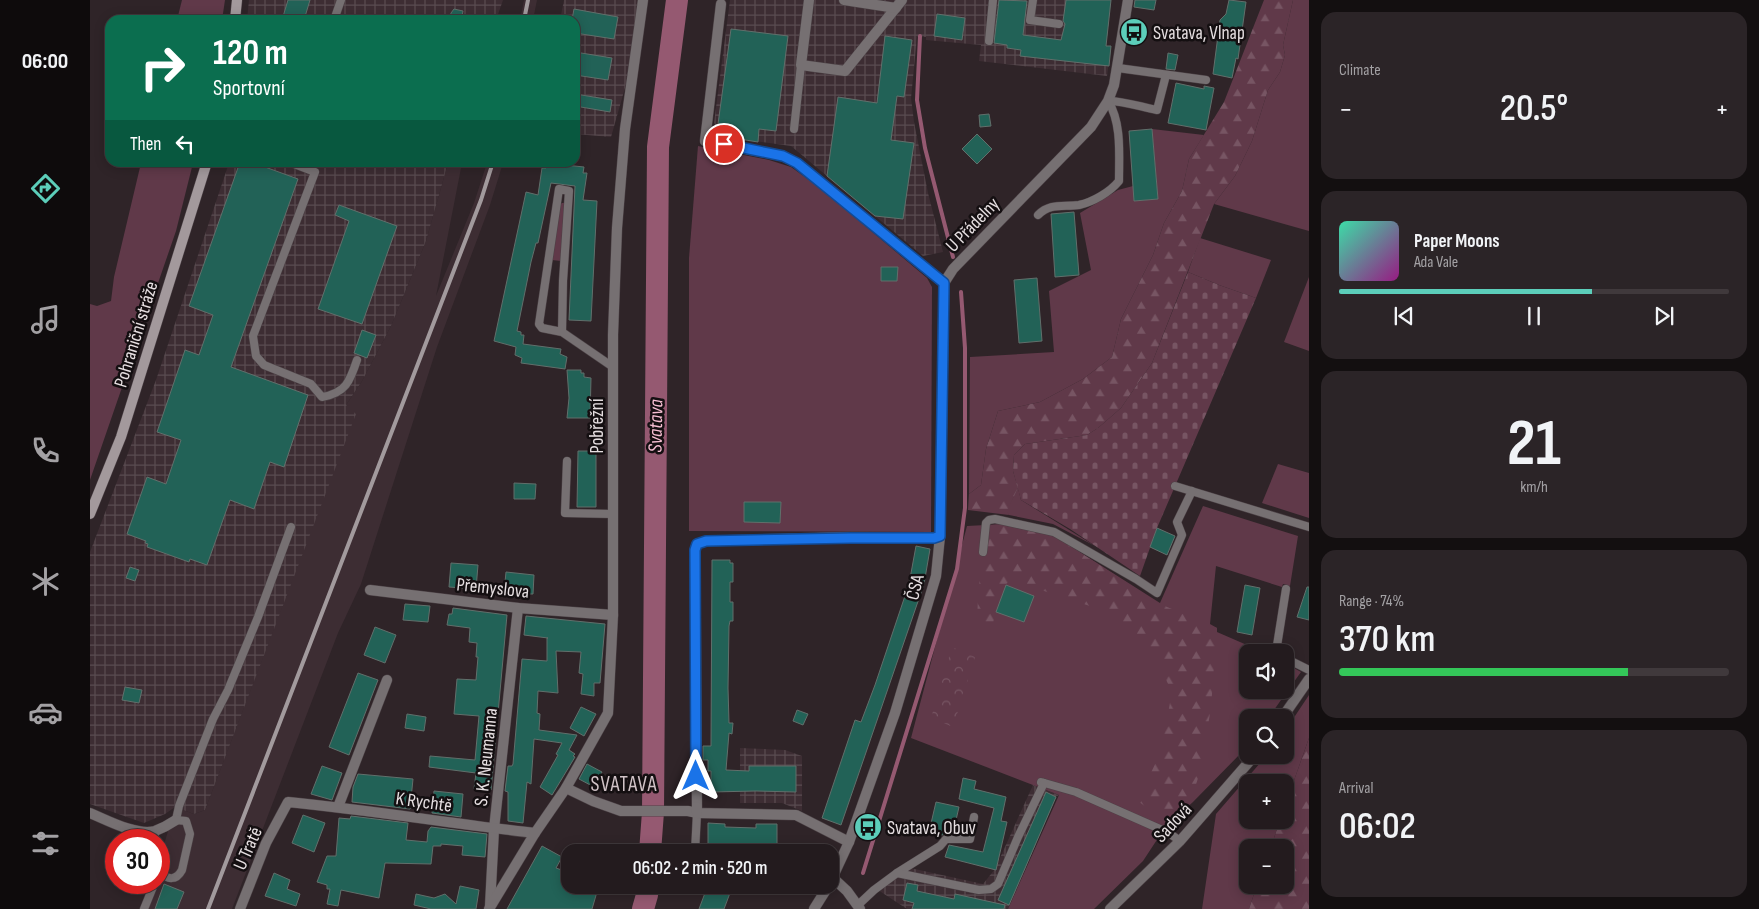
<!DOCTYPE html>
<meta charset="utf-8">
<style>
:root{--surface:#231b1e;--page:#2b2427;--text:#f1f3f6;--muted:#a3a1a4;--line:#40393c;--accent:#5cceba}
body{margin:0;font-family:"Sofia Sans Condensed",sans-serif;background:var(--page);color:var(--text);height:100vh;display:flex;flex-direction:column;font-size:19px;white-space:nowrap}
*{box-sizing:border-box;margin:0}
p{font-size:16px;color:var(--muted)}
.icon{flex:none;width:28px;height:28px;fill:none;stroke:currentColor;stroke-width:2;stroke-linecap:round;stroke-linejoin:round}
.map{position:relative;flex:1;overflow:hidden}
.sheet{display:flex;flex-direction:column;gap:12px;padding:12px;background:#130f10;width:450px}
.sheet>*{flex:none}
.banner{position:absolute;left:15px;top:15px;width:475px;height:152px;border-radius:15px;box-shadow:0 2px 12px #0003,0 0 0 1px var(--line);background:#0b6e4f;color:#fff;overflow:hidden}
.fabs{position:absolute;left:1149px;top:644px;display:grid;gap:10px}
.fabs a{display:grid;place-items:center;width:55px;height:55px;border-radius:10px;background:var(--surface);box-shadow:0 2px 12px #0003,0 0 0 1px var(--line);font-size:25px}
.speed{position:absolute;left:15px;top:829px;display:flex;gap:10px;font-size:25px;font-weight:700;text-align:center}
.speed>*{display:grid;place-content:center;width:65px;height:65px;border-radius:50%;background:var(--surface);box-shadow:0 2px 12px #0003,0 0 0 1px var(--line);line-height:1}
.speed .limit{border:8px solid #d22;background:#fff;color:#111}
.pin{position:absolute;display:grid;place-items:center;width:42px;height:42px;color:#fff;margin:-21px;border:2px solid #fff;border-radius:50%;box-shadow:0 1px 5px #0007}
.me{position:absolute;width:55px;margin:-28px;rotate:0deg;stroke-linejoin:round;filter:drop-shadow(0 0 4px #0008)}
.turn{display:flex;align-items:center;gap:18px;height:105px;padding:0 25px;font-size:22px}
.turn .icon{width:65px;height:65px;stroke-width:2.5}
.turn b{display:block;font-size:35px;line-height:42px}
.then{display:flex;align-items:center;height:48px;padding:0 25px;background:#0003;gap:10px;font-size:19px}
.big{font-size:38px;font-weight:600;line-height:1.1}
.sheet .tile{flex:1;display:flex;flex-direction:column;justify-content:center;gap:8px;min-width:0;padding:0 18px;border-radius:15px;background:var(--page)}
.sheet .dial{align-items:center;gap:0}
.dial b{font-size:65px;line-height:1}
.song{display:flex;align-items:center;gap:15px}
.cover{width:60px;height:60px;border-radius:8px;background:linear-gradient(135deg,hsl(160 70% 55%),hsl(310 70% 35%))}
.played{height:5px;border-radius:2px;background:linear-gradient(90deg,var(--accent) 65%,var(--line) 65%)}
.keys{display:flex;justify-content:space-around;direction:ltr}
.heat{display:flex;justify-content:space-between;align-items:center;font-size:28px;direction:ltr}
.charge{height:8px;border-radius:4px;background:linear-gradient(90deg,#34c759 74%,var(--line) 0)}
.trip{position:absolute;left:471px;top:844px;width:278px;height:50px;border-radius:15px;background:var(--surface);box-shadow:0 2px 12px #0003,0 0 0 1px var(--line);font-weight:600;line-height:50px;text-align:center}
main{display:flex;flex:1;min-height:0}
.tabs{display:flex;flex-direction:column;width:90px;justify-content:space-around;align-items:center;background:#0e0b0c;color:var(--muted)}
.tabs .icon{width:35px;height:35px}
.tabs .on{color:var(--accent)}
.tabs b{font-size:22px;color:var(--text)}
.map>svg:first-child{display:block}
</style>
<main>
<nav class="tabs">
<b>06:00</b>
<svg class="icon on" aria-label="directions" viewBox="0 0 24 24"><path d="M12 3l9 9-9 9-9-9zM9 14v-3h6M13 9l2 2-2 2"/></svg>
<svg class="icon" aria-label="music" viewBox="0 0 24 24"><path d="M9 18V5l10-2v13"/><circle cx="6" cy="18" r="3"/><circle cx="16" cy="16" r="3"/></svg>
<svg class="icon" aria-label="phone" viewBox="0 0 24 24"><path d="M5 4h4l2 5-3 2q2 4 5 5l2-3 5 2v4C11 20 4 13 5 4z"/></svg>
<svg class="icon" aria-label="climate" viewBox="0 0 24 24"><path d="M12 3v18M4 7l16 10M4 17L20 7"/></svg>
<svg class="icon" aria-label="car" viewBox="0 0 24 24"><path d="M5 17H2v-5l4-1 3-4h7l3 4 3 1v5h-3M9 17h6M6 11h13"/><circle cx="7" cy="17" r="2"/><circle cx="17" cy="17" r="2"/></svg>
<svg class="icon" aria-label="filters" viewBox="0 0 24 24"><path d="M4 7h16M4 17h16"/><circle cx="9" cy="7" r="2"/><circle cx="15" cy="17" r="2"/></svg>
</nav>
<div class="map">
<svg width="1219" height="909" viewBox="0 0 1219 909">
<defs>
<pattern id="industrial-grid" width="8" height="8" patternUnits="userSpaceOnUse" patternTransform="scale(1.25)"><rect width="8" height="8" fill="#3d2d33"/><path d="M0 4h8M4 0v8" fill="none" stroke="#594b50"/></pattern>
<pattern id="forest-firs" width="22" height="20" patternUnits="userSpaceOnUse" patternTransform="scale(1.25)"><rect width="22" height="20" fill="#603949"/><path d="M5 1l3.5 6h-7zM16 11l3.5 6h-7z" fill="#775563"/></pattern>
<pattern id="cemetery-stones" width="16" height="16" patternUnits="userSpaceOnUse" patternTransform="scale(1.25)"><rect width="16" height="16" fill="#603949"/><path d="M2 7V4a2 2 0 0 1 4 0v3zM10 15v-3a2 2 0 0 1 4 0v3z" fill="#775563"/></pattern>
<pattern id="park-crowns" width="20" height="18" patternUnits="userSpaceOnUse" patternTransform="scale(1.25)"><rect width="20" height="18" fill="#603949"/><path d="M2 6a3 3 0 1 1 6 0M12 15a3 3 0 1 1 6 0" fill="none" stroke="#775563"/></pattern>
</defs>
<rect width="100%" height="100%" fill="#2f2428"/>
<g fill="#3d2d33">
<path d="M434,0H447L443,20H430Z"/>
<path d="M358,163H372L346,296L384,203L397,163H413L400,205L347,347L271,584L248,633L142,909H51L61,883L69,882V862L85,807L104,814L115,810L245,467L256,405L272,381L301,326L336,241Z"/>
</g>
<g fill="url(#industrial-grid)">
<path d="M159,0H413L406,20H157Z"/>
<path d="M474,0H549L540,70L521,137L485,134V20H470Z"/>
<path d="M640,0H1021L1016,46H1021L1017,76L889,61L891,45L836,40V37H827L821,98L824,122L838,193L853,252L833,256L701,146L643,138L630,133L624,123Z"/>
<path d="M139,163H358L336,241L301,326L272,381L256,405L266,414L115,810L104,814L85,807L75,814L54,823L0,804V552L66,380Z"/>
<path d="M650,748L695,750L712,756V811L692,803H650Z"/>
<path d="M943,785L969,795L966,797L918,909H817L788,890L820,868L893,884L905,869Z"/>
</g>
<g fill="#603949">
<path d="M92,0H135L132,20H87Z"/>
<path d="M1203,0H1219V231L1124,204L1145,176L1162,141L1178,90L1190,72L1195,55L1193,45Z"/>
<path d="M1062,129L1114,135L1099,159L1092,191L1074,223L1063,255L1031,319L1022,357L993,379L950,402L908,411L896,449L891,485L879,494L880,357L964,352L959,291L1001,270L990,213L1028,190L1043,186L1044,201L1068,199Z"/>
<path d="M608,146L679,160L701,167L729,187L837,278L842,287L841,532L599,531V258Z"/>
<path d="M51,163H103L86,231L0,480V304L7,306L21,301L24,277Z"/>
<path d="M472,203H474L475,206L471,261L462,260L469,205Z"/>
<path d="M1110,238L1181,260L1166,298L1129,285L1098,272Z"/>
<path d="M1219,277V351L1194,342Z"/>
<path d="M1188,464L1219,473V518L1172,503Z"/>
<path d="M928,488L931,500L1005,546L963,524L919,515L916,511Z"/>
<path d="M1113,506L1208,536L1200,586L1193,584L1192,587L1126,566L1120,624L1127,628V632L1173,652H1158V690H1195V663L1211,672L1179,717L1158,718L1157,745L1155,749L1103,802L1076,826L1053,861L1004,909H918L969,795L821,738L877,526L914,524L966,537L1070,603Z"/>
<path d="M1219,695V738L1195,806V782H1158V820H1190L1181,847L1158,848V885H1167L1159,909H1112L1126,814L1177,755H1195V731Z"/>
</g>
<g fill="url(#forest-firs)">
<path d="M1174,0H1203L1193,45L1195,55L1190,72L1178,90L1162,141L1145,176L1124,204L1062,363L1031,408L1008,428L997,435L935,444L924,455L923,471L928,488L917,511L919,515L878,510L879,494L891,485L896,449L908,411L950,402L993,379L1022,357L1031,319L1063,255L1074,223L1092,191L1099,159L1134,102Z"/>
<path d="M914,524L966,537L1070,604L1127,628L1121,707L1111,769L1099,806L1064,813L1048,801L1071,751L1082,692L1063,653L1012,610L921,580L910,589L902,629L889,630C884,597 893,556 902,525Z"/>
<path d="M1219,738V909H1159L1167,885H1195V848L1181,847L1190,820H1195V806Z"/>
</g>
<path fill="url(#cemetery-stones)" d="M1098,272L1129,285L1166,298L1067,528L1050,576L980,529L931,500L923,471L924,455L935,444L997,435L1008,428L1031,408L1062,363Z"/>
<path fill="url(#park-crowns)" d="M862,647L885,657L863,727L841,718Z"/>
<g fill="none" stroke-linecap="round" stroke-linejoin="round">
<g stroke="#955971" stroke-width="4">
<path d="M830,36L827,100L835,148L863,257"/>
<path d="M773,873L867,569L875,508V348L871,292"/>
</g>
<g stroke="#955971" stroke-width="22">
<path d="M560,852L563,812L568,147L587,0"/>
<path d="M553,909L557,895L558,885"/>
</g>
</g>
<g fill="#226257" stroke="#616f6b">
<path d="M198,0H220L214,20H192Z"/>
<path d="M909,0L937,1L933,35L971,40L975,24L973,21L976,0H1021L1016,46H1021L1019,66L930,56L931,50L917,48V45L904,43Z"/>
<path d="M1045,0H1066L1064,10L1044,7Z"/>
<path d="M1139,0L1156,2L1148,59L1146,58L1142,78L1123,74L1130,20L1136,14Z"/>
<path d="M364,9L373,11L371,20H360L361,13Z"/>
<path d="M484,9L528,17L524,39L485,33V20H482Z"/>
<path d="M847,14L875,18L872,40L844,36Z"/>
<path d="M641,29L698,36L686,131L669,129L668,142L643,138L644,126L628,124Z"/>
<path d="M795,36L822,40L814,97L807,96L801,140L824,143L813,219L785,216L737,176L748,97L787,103Z"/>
<path d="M485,52L522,58L518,80L485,75Z"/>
<path d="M1078,53L1088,55L1085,70L1076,69Z"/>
<path d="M1086,83L1114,89V86L1124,88L1116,130L1078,123Z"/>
<path d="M485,94L522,100L520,112L485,106Z"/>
<path d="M899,114L901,126L890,127L889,115Z"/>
<path d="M1062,129L1068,199L1044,201L1039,131Z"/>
<path d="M887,134L902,149L887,164L872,149Z"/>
<path d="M150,162H169L176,165L175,167L208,179L141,367L218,395L194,467L180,462L164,509L140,500L117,565L100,559L99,562L57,547L58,544L55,543L56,541L37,534L57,477L76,484L91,440L67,432L95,350L109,355L123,315L99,306Z"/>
<path d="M456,163L494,167L493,173H497L493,200L507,201L501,321L479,320L485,186L461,183L448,243H446L441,262L427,331L431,332V335H434L433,344L471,349L470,354L477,357L475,369L431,363L432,358L425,355L426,347L404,341L436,192L448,195L452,168H456Z"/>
<path d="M249,205L307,226L272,324L228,309L259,221L245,215Z"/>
<path d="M984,212L989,275L965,277L961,214Z"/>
<path d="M791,267H808L807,281H791Z"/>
<path d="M947,278L952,341L929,343L924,280Z"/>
<path d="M272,330L286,335L277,358L264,353Z"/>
<path d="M477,370H491V373H494V377L501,378L500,418H477L479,398Z"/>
<path d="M488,451H506V507H487Z"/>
<path d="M424,483L446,484L445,499H424Z"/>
<path d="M654,502H691L690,523L654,522Z"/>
<path d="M1067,528L1085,536L1077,555L1060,547Z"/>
<path d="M826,546L840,549L834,584L751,825L732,818L765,720L771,722L785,685L819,584Z"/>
<path d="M622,560H640V563H643V582H640V602H643V621H640L639,626L638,688L639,723H643L642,734L639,733L636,770L659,771V766H706V792L666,791L621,792V771H618V760H613V746H621Z"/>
<path d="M361,563L388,565L386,589L359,587Z"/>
<path d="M40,567L49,570L45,581L36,578Z"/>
<path d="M416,572L444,575L443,594H435V595L414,592Z"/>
<path d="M916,585L944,596L934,622L906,612Z"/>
<path d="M1155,585L1170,588L1162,635L1147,632Z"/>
<path d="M1217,587H1219V620L1207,617Z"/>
<path d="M315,604L340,606L338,622L313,620Z"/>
<path d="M363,608L417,615L401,790L384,789L386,773L339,767L340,756L385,760L389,716L364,714L367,679L386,680L388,657H386L387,643L379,642L380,628L357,625L359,614H362Z"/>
<path d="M436,616L515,624L510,683H504V696L491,694L493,674L489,673L491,652L466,651L468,693L448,691L447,713L450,714L449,730L487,735L479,750L485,754L483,756L485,757L462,795L450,787L468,755L466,754L472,743L444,739L441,784L437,782L433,823L418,821V792L415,791L418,766H422L423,764L432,659L457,661V638H458L434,635Z"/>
<path d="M285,627L306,635L295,663L274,655Z"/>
<path d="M268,673L288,680L259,755L239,747Z"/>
<path d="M35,687L52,690L49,703L32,700Z"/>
<path d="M491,707L506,714L494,736L480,728Z"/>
<path d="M707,710L718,714L713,725L703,721Z"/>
<path d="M317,714L336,717L334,731L315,728Z"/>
<path d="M497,764L512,772L504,787L489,779Z"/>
<path d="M232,766L252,773L242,800L221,794Z"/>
<path d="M268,774L323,779L320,809L262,802L263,787Z"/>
<path d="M873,778L886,781L884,789L916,797L911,821L917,822L906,870L855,857L859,845L893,852L904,808L869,799Z"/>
<path d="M344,791L373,794L371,817L342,813Z"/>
<path d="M956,792L966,797L919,905L908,900Z"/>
<path d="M846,802L869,807L863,833L852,835L839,832Z"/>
<path d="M213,815L235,823L224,852L202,843Z"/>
<path d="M261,816L318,823L316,840L337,842L338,831L341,827L397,834L395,857L372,855L373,846L351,844V846H343L341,864L295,863L289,898L251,890L248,906L237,904L240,889H237V885L227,882L237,856H246L249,818L260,819Z"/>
<path d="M618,823L635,824V827L666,828V824H687V852H618Z"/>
<path d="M452,846L472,857L466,868L480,873V885H509L502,909H417Z"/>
<path d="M184,873L200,880L197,889L210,894L206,906L175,896Z"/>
<path d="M817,883L828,885L827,891L864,899L865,894L915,905L914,909H822L824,903L813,900Z"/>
<path d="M74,884L94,892L87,909H65Z"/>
<path d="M618,885H643L634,909H609Z"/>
<path d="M370,886L389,890L386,909H341L324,905L326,894L344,898L355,894L366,904Z"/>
</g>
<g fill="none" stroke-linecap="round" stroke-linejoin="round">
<g stroke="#4c4246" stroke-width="9">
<g id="lane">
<path d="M943,0L940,20L969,24"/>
<path d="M244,20L251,0"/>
<path d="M899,41L903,0"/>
<path d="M1028,68L1116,80"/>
<path d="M1018,101C1034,101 1051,107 1067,110L1076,75"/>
<path d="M704,129L711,65"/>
<path d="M199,162L225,172L163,336L166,356L174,365L221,384L232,397C256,393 260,381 267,360"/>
<path d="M948,215C960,203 972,207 989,205C1003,202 1020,192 1029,181C1029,155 1032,123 1018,101"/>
<path d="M472,332L473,281L479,191L469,189L449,324L452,328L472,332L523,367"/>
<path d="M477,461L475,513L523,514"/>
<path d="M1085,486L1219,527"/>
<path d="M893,552L896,523L899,520L905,519L964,532L1046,579L1067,593L1092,535L1087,522L1102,491"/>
<path d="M1186,652L1196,589"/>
<path d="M1195,658L1219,670"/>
<path d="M951,782L986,792L1079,833L1090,841"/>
<path d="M63,832L66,840"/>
<path d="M69,847L73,857L69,873"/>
<path d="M605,852L607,813"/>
<path d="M69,872C78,880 86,881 92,870L100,834L96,821L86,820L89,806L123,719L138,690L168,617L201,527"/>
<path d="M807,873L850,846L856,839H880L884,817"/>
<path d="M768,905L784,890L807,873L889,890L901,889L908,884L928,837L954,783"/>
<path d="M54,909L65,882"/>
</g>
</g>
<g stroke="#4c4246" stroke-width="11">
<g id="street">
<path d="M719,0L711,65L755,71L812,0"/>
<path d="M754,0L806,8"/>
<path d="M631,4L615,141L693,156L707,163L854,283"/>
<path d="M280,590L428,608L523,615"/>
<path d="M1192,718L1219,679"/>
<path d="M476,788L503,801L531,811H598L607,813L706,815L759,842"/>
<path d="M248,807L297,680"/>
<path d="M0,813C17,820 46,836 65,831C73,828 80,824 86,820"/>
<path d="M607,813L605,550L607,544L616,541L761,537L844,538L850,536"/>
<path d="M743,878L757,891L770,909"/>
<path d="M740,883L759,842L805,713L846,576L850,536L854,283L863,269L1001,127L1018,101L1024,85L1038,0"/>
<path d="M400,906L404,829L428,608"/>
<path d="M150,909L176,843L198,802C281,810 363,824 445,833"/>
<path d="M399,909L445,833L476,788L518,713L523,615V335L527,228L535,129L553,0"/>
<path d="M724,909L739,885"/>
<path d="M1020,909L1090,841L1165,755"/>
</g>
</g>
<g stroke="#4c4246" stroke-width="11">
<g id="secondary">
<path d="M145,20L147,0"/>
<path d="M0,514L31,437L117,162"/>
</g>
</g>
<use href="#lane" stroke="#767072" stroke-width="8"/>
<use href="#street" stroke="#767072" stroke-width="10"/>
<use href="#secondary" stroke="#a3999c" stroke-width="10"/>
<g stroke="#a29a9d" stroke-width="4">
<path d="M434,20L438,0"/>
<path d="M118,909L391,200L403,162"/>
</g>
</g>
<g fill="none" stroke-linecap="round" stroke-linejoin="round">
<g stroke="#114b97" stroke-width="12">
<path id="route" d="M606,776L605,550L607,544L616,541L761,538H844L850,536L854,283L707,163L693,156L634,144"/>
</g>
<use href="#route" stroke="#1a73e8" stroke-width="9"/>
</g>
<defs>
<g id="bus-disc" transform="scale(1.4375)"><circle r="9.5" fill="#5cceba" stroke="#140f11"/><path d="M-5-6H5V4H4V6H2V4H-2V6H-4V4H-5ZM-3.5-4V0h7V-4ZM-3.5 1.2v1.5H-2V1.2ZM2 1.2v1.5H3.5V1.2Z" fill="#111"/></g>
</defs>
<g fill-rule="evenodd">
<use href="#bus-disc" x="1044" y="32"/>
<use href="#bus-disc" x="778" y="827"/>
</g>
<g text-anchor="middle" stroke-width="5" stroke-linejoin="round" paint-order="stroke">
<g font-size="19" fill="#e6dfe1" stroke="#140f11" text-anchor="start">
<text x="1063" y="39">Svatava, Vlnap</text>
<text x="797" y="834">Svatava, Obuv</text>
</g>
<g font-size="19" fill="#e6dfe1" stroke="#140f11">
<text transform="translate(882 224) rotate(-46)" y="7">U Přádelny</text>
<text transform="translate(45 334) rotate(-73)" y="7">Pohraniční stráže</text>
<text transform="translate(506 426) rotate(-90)" y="7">Pobřežní</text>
<text transform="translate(403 587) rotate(6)" y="7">Přemyslova</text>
<text transform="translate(824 587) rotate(-76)" y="7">ČSA</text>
<text transform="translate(395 757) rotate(-84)" y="7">S. K. Neumanna</text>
<text transform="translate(334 801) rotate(8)" y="7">K Rychtě</text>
<text transform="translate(1082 822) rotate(-47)" y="7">Sadová</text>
<text transform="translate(157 848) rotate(-66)" y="7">U Tratě</text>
</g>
<g font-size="20" font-style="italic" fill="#f6bfd3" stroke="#140f11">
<text transform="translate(565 426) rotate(-89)" y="7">Svatava</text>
</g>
<g font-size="21" letter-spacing="1" fill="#d1c3c7" stroke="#140f11">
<text x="534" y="791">SVATAVA</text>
</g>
</g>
</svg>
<div class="fabs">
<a><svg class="icon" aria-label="sound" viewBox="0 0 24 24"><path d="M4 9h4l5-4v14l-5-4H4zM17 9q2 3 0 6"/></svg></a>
<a><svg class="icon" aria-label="search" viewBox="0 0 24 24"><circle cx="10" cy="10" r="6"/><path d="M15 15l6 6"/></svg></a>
<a>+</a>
<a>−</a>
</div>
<div class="speed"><div class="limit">30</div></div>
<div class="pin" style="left:634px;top:144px;background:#d93025"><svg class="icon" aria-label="arrive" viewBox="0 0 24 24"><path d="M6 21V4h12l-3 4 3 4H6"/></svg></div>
<svg class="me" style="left:606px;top:776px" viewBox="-20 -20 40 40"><path d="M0-17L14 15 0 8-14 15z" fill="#1a73e8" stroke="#fff" stroke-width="4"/></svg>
<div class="trip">06:02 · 2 min · 520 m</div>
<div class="banner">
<div class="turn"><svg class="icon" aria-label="right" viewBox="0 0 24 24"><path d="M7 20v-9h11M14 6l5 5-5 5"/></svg><div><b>120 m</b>Sportovní</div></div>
<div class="then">Then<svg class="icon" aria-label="left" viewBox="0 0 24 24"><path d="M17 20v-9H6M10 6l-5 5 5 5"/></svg></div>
</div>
</div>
<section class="sheet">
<div class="tile"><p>Climate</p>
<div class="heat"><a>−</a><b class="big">20.5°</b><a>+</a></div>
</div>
<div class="tile">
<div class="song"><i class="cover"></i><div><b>Paper Moons</b><p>Ada Vale</p></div></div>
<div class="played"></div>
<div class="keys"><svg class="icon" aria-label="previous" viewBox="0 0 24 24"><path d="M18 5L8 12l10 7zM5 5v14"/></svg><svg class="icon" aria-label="pause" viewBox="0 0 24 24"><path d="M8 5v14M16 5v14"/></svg><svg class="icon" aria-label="next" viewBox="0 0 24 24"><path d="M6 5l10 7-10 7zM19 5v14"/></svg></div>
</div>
<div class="tile dial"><b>21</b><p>km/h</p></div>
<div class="tile"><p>Range · 74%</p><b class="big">370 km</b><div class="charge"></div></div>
<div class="tile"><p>Arrival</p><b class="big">06:02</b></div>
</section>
</main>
